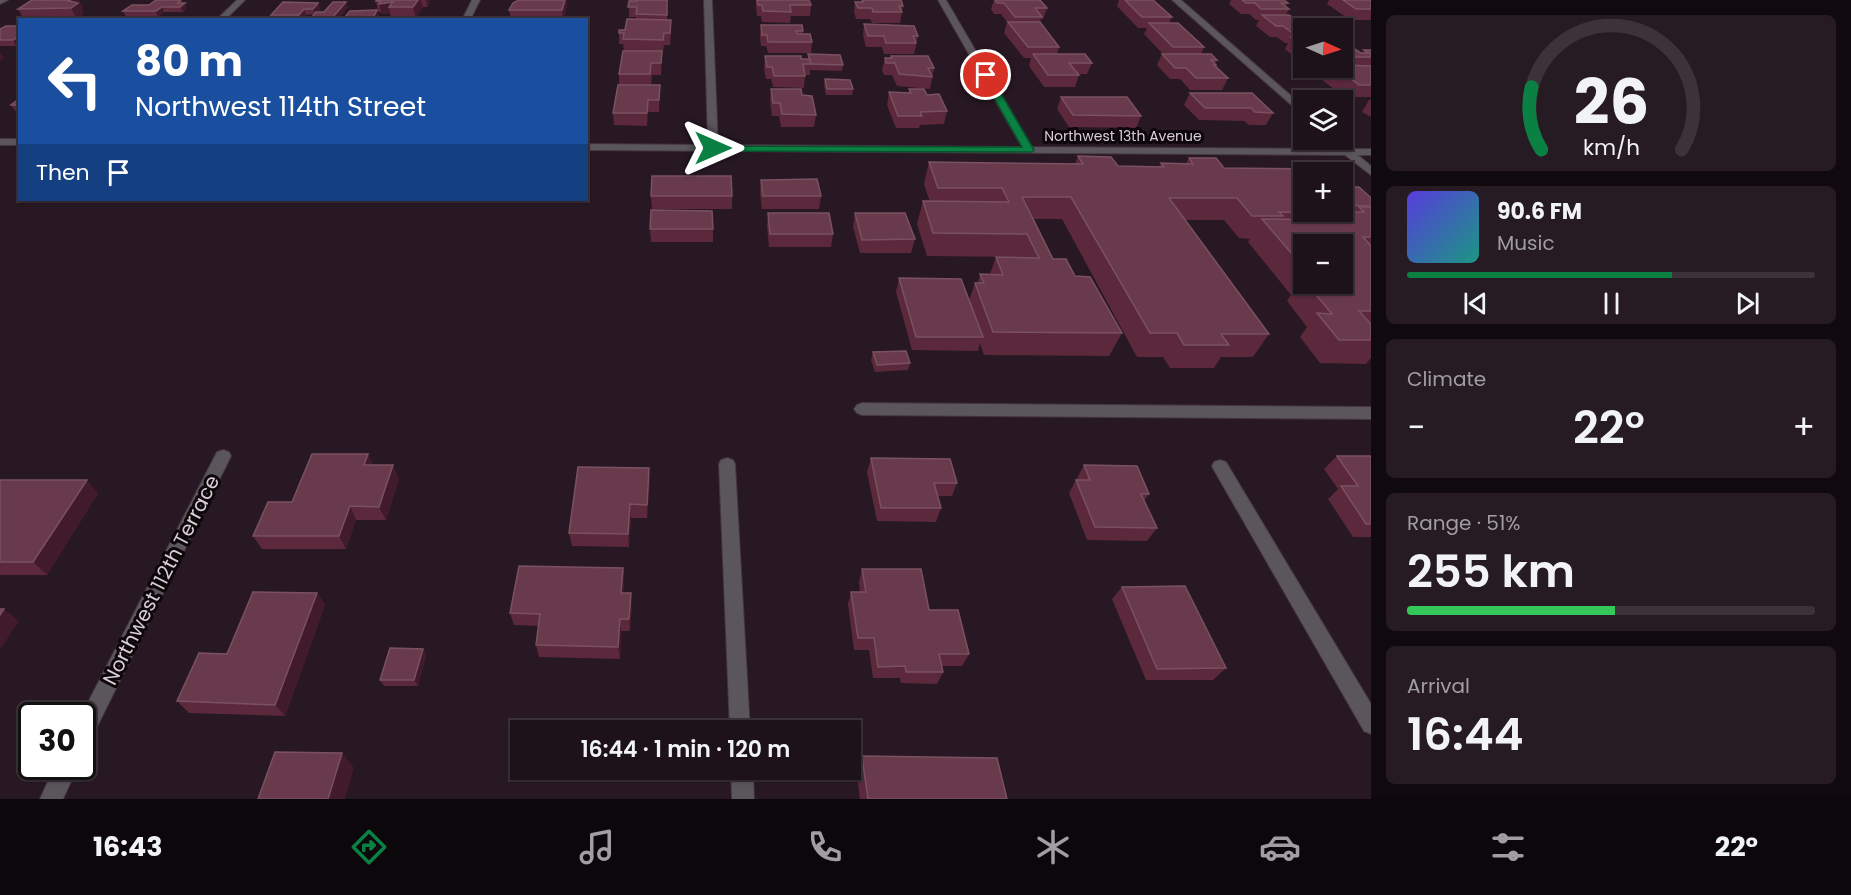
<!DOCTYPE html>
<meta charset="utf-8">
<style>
:root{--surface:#1e121a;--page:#261b23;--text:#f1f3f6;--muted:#a19ea2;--line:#3c3239;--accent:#0b8043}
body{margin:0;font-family:Poppins,sans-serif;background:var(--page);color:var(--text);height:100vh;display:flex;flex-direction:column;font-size:22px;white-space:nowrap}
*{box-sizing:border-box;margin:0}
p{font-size:20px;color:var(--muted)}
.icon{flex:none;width:33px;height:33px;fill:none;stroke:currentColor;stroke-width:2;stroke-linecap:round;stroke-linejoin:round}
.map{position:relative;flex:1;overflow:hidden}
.drawer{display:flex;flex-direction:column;gap:15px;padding:15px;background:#100a0e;width:480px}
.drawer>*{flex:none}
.banner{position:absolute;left:18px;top:18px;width:570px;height:183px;border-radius:0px;box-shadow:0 2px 4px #0004,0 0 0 2px var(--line);background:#1a4fa0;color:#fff;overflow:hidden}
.needle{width:39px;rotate:93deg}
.controls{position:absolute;left:1293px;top:18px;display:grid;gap:12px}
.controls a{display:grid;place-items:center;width:60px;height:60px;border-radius:0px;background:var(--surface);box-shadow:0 2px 4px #0004,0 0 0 2px var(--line);font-size:30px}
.speed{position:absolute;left:18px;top:702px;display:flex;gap:12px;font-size:30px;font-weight:700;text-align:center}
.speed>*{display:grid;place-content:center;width:78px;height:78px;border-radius:50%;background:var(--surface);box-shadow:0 2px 4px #0004,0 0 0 2px var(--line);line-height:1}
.speed .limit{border:3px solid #111;border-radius:9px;background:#fff;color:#111}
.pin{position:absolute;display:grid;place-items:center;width:51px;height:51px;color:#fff;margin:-26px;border:3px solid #fff;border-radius:50%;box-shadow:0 2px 6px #0007}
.me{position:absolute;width:66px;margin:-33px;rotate:90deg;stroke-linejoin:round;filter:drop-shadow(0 0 4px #0008)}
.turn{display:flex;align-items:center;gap:21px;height:126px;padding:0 18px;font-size:27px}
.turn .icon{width:78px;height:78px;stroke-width:2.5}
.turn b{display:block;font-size:42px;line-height:51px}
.then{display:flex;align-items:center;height:57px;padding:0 18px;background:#0003;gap:12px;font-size:22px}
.big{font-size:45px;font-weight:600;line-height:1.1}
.drawer .widget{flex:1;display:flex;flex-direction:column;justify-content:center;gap:9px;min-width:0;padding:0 21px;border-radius:9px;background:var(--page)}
.drawer .dial{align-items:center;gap:0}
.dial svg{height:156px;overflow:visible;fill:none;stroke:var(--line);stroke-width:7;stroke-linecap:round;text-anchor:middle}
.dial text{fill:var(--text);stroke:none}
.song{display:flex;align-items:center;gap:18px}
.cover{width:72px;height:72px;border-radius:9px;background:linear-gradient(135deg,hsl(250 70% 55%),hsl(170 70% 35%))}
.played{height:6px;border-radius:3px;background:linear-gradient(90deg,var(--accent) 65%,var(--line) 65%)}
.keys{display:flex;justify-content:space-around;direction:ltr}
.heat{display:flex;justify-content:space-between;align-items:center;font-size:33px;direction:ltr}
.charge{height:9px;border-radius:4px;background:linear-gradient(90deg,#34c759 51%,var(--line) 0)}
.trip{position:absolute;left:510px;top:720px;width:351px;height:60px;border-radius:0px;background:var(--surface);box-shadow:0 2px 4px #0004,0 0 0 2px var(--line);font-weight:600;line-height:60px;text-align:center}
.tabs{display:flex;height:96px;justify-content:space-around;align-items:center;background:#0c070a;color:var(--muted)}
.tabs .icon{width:42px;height:42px}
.tabs .on{color:var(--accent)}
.tabs b{font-size:27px;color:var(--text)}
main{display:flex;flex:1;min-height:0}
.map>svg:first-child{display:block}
</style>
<main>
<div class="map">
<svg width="1371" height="799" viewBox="0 0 1371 799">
<rect width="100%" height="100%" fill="#281823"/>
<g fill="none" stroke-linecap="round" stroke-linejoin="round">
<g stroke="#44353f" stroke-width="2">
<path id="service" d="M862,403L1371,407V419L862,415L857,413L854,409L857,405Z"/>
</g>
<g stroke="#44353f" stroke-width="2">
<g id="minor">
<path d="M237,0H245L225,20H216Z"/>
<path d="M472,0H480L470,20H462Z"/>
<path d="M704,0H712L718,145L1022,147L938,0H946L1032,147L1338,149L1329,140H1340L1350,149H1371V155H1358L1371,166V175L1345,155L586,150V144L708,145Z"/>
<path d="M1172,0H1181L1304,107V116Z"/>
<rect x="0" y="139" width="20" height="6"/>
<path d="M223,450L229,452L231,456L89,743L82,746L81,716L215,456L217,452Z"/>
<path d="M727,458L733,460L735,464L750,730H730L719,464L721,460Z"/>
<path d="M1220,460L1226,462L1371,704V734L1364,731L1214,470L1212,466L1214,462Z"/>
<path d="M55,766H78L63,799H40Z"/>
<path d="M731,770H753L754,799H732Z"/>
</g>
</g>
<g stroke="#44353f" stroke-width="2">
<path id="tertiary" d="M0,0H8L0,4Z"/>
</g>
<use href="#service" fill="#5b555c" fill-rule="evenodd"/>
<use href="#minor" fill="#5b555c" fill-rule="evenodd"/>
<use href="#tertiary" fill="#5b555c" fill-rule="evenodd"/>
</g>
<g fill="#5b283c" fill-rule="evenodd">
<path d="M377,0H430V1L427,7H423L416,18H391L390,13L382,14L381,12H378L376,1Z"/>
<path d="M629,0H667V20L671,31L670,45H664L663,51H662L661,75H652L651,85H660L659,112H648L647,126L614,125L613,113L619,85V74L624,51L623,44H619V30H625L636,19V17H629Z"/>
<path d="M756,0H809L811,5L810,16H791L790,23L762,22L761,16H757L756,7Z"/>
<path d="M862,0H901L903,6L900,23H872L870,19H856L854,12L855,2H862Z"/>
<path d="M994,0H1040L1047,8L1043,19H1041L1040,22L1059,47L1057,54L1092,63L1087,74H1078L1079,75L1075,87H1044L1029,66L1031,58H1024L1004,33L1007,22L1001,14H994L991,9Z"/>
<path d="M1110,0H1153L1172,17L1169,23L1204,47L1201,54L1217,60L1215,64L1216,65L1215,66L1228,78L1222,90H1190L1180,79H1170L1157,65L1162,54H1163L1144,34L1147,28H1138L1117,6L1119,0Z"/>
<path d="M1231,0H1284L1288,3L1286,7L1289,9L1286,15L1295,19L1323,24L1321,28H1304V62H1301L1285,49L1288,43H1285L1277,37H1270L1256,26L1259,20H1256L1249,14H1241L1229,4Z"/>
<path d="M1329,0H1371V20H1350L1327,4Z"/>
<path d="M183,3L187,8L183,12H164L158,17H126L123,11L149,5Z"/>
<path d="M318,3L320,9L318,12H324L348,7L337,20H311V18L314,14L306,15L302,20H252L272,17L271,15Z"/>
<path d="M567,5L563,20H511L509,10Z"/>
<path d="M83,7L81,8L84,14L77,19L24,20L18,9Z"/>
<path d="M377,10L379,16L377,20H344V18Z"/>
<path d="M864,24L918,36L914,54H884L882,47H866L863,35Z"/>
<path d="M761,25L803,31V34L812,42L811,53H768L766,46H761L760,36Z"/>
<path d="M20,26V44L16,46H0V29Z"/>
<path d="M1342,43L1361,53H1362L1364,50H1371V97H1352L1342,89H1334L1317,76L1321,69H1317L1315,68H1342Z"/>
<path d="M808,54L843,65L842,71L810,70V75H805L804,88L773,87L771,79H766L764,68L765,56L808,59Z"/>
<path d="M891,56L934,68L930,89L897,86L892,75H884L882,70L885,58H890Z"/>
<path d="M825,79L853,89L852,95H826L824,85Z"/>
<path d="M771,89L802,95L816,115L814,127H781L779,116H772L770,101Z"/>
<path d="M909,89L927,95L947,111L944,124L920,125L919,128H896L887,105L889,92L909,93Z"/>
<path d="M1190,93L1273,113L1266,125H1249L1244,121L1199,120L1184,105Z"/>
<path d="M1061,97L1141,116L1136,128L1069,127L1057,109Z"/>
<path d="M20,98V117L11,105Z"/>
<path d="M1371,99V117L1362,112L1369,100Z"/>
<path d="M1078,156L1118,166L1159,167L1161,163H1186L1189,158L1224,168L1304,212H1342V181L1348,187L1371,198V358L1366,364L1320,363L1300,337L1307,327L1287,301L1291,295L1248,242L1250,239L1239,238L1224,220H1185L1269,334L1253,357H1221L1214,368H1170L1163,357H1137L1062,219H1034L1053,259L1075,276L1122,333L1109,356L984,355L980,343L978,351L912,350L896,292L899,278L969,301L975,283H978L980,274H990L996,257H1019L927,256L917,224L923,201L930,202L924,184L929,162L1075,164ZM1304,244L1342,284H1304Z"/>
<path d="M761,180L821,196L819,209H762L760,193Z"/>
<path d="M651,196H732V209H652Z"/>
<path d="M768,213L833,234L831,247H769L767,226Z"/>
<path d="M855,213L915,239L911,253H860L853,227Z"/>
<path d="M650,229H713V242H651Z"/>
<path d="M873,352L910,363L908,370L875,372L871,360Z"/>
<path d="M368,454L373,465L399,479L386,520H356L346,549H262L253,536L292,502Z"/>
<path d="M1337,456H1371V537H1353L1328,499L1338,489L1324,469Z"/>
<path d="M871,458L957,483L952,496H938L941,508L936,522L877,521L867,472Z"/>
<path d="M1084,465L1149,494L1144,501L1157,528L1147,541L1087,540L1069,493Z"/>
<path d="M0,480L98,493L47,575H0Z"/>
<path d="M650,481L647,518H631L629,547L572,546L569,533Z"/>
<path d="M623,568L624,580L623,593L632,606L630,631H621L620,659L539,657L536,645L539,626L514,625L510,613Z"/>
<path d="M862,569L929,610L969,654L962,666H942L943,672L937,684L901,683L900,678H873L869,650H854L848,604L851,592H860L859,582Z"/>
<path d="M1122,587L1226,668L1213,680H1146L1112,599Z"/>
<path d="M317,593L325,605L285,716L189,713L177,701L227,654Z"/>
<path d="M423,649L426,655L418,686H384L380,680Z"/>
<path d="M862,756L1007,799H860L856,770Z"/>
</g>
<g fill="#411a2b">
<path d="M71,0H79L83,7L81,8L84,14L77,19L71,8L69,1Z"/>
<path d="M181,0H182L184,4L185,3L187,8L183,12L178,3Z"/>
<path d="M418,0H421L423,7L416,18L413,7Z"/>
<path d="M426,0H430V1L427,7Z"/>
<path d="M565,0H567V5L563,20L562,10Z"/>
<path d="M346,2L348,7L337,20H332V18Z"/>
<path d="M393,2L389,7L390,13L382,14L379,4Z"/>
<path d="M318,3L320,9L315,14L313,9Z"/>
<path d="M162,7L164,12L158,17L156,11Z"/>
<path d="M304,9L306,15L302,20H300L299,15Z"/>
<path d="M377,10L379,16L377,20H373V18Z"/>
<path d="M20,36V44L16,46L13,40Z"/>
<path d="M0,52L4,58L0,61Z"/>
<path d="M660,85V97L659,112V100Z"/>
<path d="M648,100V112L647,126V113Z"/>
<path d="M368,454L374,468L364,465Z"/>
<path d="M393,465L399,479L386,520L379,507Z"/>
<path d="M649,468L650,481L647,518V505Z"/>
<path d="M87,480L98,493L47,575L33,562Z"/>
<path d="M630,504L631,518L629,547L628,534Z"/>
<path d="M350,506L356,520L346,549L339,536Z"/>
<path d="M623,568L624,580L623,606L621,593Z"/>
<path d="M317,593L325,605L285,716L275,705Z"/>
<path d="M631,593L632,606L630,631L629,619Z"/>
<path d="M4,609L19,621L0,650V615Z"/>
<path d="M620,619L621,631L620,659L618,647Z"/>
<path d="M423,649L426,655L418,686L414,680Z"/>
<path d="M342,753L354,768L345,799H328Z"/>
</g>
<g fill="#693a4c" stroke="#7a5162" stroke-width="1.5">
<path d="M32,0H71L69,1L78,3L71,8L18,9Z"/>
<path d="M156,0H181L178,3H185L180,7H162L156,11H123L132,5H149Z"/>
<path d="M377,0H418L413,7H389L393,2L379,4L381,1H376Z"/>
<path d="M519,0H565L562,10H509L513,3Z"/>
<path d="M637,0H667V15L636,14L637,7H628L629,1H637Z"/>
<path d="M757,0H809L811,5H790L791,12L763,11L762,5H758Z"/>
<path d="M862,0H901L903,6H899L902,12H873L872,8H858L855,2H863Z"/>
<path d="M995,0H1040L1047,8H1035L1042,17H1015L1004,3H997Z"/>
<path d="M1125,0H1153L1172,17H1142Z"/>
<path d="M1242,0H1284L1288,3H1281L1289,9H1261L1255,3H1246Z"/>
<path d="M1343,0H1371V9H1356Z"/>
<path d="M283,2L318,3L313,9H304L299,15H271Z"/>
<path d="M333,2H346L332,18H311L316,12H324Z"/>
<path d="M377,10L373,18H344L350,11Z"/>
<path d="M1262,15H1289L1295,19H1317L1323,24H1310L1316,28H1304V32H1291L1283,26H1276Z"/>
<path d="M126,17L169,18L167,20H122Z"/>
<path d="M254,17H274L271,20H252Z"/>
<path d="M627,19L671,20L670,33H664L663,40L623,39L624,33H619V30H625Z"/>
<path d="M1008,22H1040L1059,47H1028Z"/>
<path d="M1149,23H1178L1204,47H1173Z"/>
<path d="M864,24L914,26L918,36H913L916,43H886L884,36H868Z"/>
<path d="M761,25H802L803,31H796L797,34H810L812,42H768L767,35H762Z"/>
<path d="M6,26H20V36L13,40H0V29Z"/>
<path d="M1291,37H1304V47Z"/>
<path d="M1342,43H1345L1361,53H1369L1364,50H1371V57H1342Z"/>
<path d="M623,51H662L661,63H651L650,74H619Z"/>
<path d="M808,54L840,55L843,65L811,64Z"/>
<path d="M1033,54H1085L1092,63H1069L1079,75H1048Z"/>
<path d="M1162,54H1211L1217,60H1211L1216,65H1214L1228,78H1196L1186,68H1175Z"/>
<path d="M765,56H801V59H810L811,64H803L805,76H774L772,67H767Z"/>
<path d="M891,56H928L934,68H928L932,77L899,74L895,63H886L885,58H892Z"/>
<path d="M1342,65L1371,66V85H1359L1349,77H1341L1329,68H1342Z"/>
<path d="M825,79L850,80L853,89H827Z"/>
<path d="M618,85H660L659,100H648L647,113H613Z"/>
<path d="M771,89H801L802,95L812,96L816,115L782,114L780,103H773Z"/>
<path d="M909,89H924L927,95L939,94L947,111L920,112L922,116H898L889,92L911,93Z"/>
<path d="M1190,93H1252L1273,113L1255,112L1251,108H1205Z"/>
<path d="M1061,97H1127L1141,116L1073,115Z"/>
<path d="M20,98V105H11Z"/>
<path d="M1078,156L1111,157L1118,166L1164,167L1161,163L1193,164L1189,158H1216L1224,168L1329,169L1333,172H1304V212H1364L1359,207H1371V237H1363L1371,246V311H1359L1371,324V340H1339L1317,313L1332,314L1307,284H1342V244H1304V268L1262,219L1331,220L1324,213L1279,212L1283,216H1252L1237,198H1169L1269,334H1221L1229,345H1184L1177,333H1150L1071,197H1022L1053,259H1066L1075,276L1090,277L1122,333L993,332L975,283H984L980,274L1003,275L996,257L1039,258L1027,234L933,233L923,201L1009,202L1002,188H938L929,162L1083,164Z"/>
<path d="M652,176H731L732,196H651Z"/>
<path d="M817,179L821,196H763L761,180Z"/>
<path d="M1342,181L1348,187H1359L1371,198V206L1342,205Z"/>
<path d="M651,210L712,211L713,229H650Z"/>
<path d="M768,213H829L833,234H770Z"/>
<path d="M855,213H905L915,239L862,240Z"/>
<path d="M899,278L961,279L983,337H916Z"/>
<path d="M906,351L910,363L877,365L873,352Z"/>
<path d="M312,454H368L364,465H393L379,507L350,506L339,536H253L268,502H292Z"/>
<path d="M1337,456H1371V524H1366L1341,486H1358Z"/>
<path d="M871,458L950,459L957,483H934L941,508H881Z"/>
<path d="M1084,465L1137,466L1149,494H1141L1157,528L1095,527L1076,480H1090Z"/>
<path d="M578,467L649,468L647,505L630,504L628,534L569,533Z"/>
<path d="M0,480H87L33,562H0Z"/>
<path d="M519,566L623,568L621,593H631L629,619H620L618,647L536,645L540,614L510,613Z"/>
<path d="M862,569H921L929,610H958L969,654H939L943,672H906L905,666L878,667L874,638H858L851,592H866Z"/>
<path d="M1185,586L1226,668L1157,669L1122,587Z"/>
<path d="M253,592L317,593L275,705L177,701L199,653L227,654Z"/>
<path d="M0,609H4L0,615Z"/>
<path d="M390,648L423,649L414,680H380Z"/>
<path d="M275,752L342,753L328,799H258Z"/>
<path d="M862,756L997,758L1007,799H868Z"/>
</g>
<path fill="#0b8043" stroke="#07532c" stroke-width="1.5" d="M983,73L990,75L1034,150L1032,152L713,151L708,148L713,146L1022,147L981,75Z"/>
<g text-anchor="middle" stroke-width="6" stroke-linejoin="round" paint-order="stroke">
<g font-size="14" fill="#d9cdd5" stroke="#0d060a">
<text x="1123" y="141">Northwest 13th Avenue</text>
</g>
<g font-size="20" fill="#d9cdd5" stroke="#0d060a">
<text transform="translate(161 580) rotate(-63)" y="7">Northwest 112th Terrace</text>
</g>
</g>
</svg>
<div class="controls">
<a><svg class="needle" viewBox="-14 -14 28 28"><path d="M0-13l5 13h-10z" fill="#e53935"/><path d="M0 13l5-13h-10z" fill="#a19ea2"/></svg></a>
<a><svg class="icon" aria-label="layers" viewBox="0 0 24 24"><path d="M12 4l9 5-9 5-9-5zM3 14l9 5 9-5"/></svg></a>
<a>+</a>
<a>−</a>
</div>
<div class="speed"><div class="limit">30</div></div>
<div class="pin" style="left:986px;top:75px;background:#d93025"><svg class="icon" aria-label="arrive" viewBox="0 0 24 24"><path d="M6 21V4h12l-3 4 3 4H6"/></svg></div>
<svg class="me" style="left:713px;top:148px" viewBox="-20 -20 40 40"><path d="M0-17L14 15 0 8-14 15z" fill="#0b8043" stroke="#fff" stroke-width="4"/></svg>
<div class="trip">16:44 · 1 min · 120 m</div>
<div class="banner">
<div class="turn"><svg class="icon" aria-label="left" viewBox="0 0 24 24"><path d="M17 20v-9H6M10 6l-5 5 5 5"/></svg><div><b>80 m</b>Northwest 114th Street</div></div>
<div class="then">Then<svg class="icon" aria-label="arrive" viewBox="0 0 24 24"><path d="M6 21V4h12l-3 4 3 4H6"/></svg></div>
</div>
</div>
<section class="drawer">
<div class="widget dial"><svg viewBox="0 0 100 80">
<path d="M14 69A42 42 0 1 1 86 69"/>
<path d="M14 69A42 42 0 0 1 9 37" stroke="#0b8043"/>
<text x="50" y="56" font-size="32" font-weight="700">26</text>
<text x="50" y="72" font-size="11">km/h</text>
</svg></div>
<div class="widget">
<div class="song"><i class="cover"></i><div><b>90.6 FM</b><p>Music</p></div></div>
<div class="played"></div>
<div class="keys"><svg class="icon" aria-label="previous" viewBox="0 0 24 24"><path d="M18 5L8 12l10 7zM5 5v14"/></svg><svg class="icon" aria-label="pause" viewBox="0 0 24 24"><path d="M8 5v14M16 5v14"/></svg><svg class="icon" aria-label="next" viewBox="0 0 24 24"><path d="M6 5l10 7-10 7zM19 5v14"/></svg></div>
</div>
<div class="widget"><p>Climate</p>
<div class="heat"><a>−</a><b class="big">22°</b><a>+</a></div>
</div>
<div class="widget"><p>Range · 51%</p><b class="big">255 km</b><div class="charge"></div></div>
<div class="widget"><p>Arrival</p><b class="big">16:44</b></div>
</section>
</main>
<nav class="tabs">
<b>16:43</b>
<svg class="icon on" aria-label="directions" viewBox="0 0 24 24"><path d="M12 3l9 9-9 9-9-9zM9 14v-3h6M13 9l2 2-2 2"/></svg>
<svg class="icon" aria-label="music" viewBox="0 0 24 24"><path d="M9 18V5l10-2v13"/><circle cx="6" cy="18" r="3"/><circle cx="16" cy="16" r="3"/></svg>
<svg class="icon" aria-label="phone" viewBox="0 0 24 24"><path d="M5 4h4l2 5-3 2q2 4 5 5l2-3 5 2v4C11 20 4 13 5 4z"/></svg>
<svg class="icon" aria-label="climate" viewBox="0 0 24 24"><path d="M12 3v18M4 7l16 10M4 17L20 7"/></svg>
<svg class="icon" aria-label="car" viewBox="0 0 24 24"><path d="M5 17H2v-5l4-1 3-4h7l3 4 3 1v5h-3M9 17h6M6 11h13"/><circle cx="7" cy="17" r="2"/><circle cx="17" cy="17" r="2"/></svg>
<svg class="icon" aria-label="filters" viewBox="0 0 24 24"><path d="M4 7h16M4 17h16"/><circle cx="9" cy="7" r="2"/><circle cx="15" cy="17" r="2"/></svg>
<b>22°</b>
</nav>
